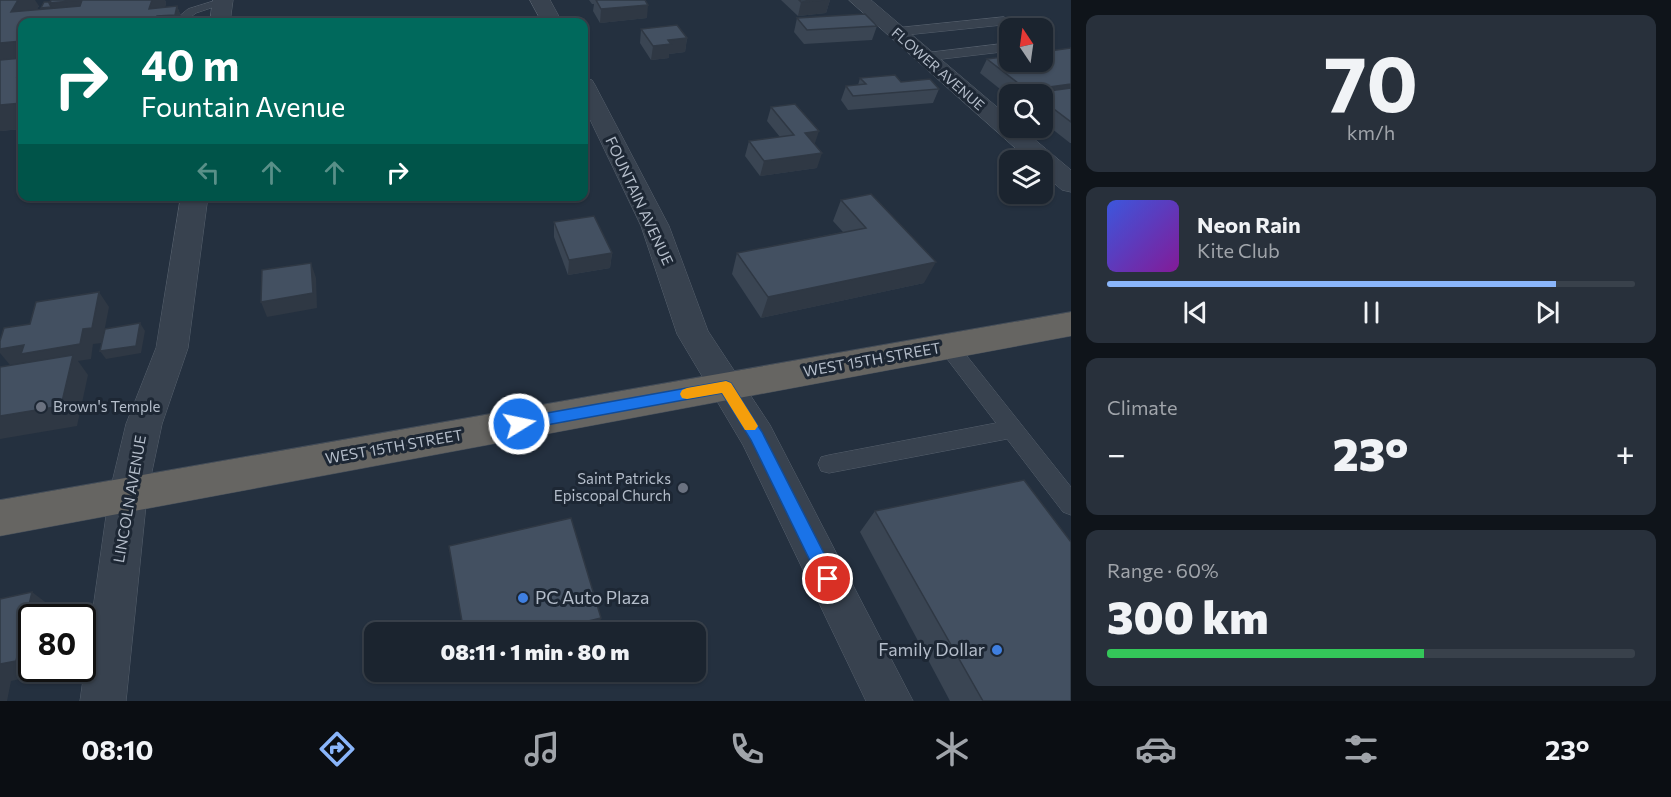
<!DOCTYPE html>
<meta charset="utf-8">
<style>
:root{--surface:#1b242f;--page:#28303b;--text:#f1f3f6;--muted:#a0a4aa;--line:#39414b;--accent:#8ab5fa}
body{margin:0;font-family:Commissioner,sans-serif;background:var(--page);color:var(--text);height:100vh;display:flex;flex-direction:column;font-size:22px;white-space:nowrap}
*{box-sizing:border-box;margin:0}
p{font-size:20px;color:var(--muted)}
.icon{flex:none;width:33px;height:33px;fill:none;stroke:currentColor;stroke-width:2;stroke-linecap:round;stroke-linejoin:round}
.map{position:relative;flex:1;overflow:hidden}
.sheet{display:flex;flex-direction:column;gap:15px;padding:15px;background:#0f141a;width:600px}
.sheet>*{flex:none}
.top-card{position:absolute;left:18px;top:18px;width:570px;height:183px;border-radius:12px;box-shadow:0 2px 4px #0004,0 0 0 2px var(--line);background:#00695c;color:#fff;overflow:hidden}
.needle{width:39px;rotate:347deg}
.controls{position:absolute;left:999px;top:18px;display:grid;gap:12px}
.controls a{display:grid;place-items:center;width:54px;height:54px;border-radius:12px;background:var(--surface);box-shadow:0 2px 4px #0004,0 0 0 2px var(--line);font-size:30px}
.speed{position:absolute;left:18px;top:604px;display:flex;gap:12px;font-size:30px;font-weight:700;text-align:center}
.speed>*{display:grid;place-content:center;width:78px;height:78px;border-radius:50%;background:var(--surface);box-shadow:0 2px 4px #0004,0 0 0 2px var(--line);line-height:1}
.speed .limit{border:3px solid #111;border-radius:9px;background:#fff;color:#111}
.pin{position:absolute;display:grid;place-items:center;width:51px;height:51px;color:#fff;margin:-26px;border:3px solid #fff;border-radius:50%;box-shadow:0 2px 6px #0007}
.me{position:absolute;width:66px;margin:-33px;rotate:80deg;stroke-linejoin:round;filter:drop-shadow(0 0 4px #0008)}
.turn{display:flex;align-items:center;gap:21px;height:126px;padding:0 24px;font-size:27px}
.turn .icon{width:78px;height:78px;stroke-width:2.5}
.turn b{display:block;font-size:42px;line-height:51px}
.lanes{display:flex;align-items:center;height:57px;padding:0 24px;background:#0003;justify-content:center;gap:30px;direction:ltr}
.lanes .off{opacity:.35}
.big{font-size:45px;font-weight:800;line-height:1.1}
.sheet .card{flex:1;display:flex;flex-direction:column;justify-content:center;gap:9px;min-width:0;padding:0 21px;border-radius:12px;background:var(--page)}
.sheet .dial{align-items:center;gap:0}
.dial b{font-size:78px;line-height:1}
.song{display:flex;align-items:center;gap:18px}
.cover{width:72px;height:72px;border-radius:9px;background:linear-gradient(135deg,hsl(230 70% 55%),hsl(290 70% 35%))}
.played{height:6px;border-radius:3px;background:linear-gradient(90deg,var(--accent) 85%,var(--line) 85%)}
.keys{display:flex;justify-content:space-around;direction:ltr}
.heat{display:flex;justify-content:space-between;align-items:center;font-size:33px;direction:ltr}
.charge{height:9px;border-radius:4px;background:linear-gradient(90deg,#34c759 60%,var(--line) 0)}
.trip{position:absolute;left:364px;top:622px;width:342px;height:60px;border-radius:12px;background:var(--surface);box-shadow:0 2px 4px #0004,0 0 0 2px var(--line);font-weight:800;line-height:60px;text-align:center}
.tab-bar{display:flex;height:96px;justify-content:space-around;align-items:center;background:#0b0e13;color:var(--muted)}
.tab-bar .icon{width:42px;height:42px}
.tab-bar .on{color:var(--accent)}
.tab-bar b{font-size:27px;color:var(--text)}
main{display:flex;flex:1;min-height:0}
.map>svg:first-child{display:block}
</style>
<main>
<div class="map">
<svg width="1071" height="701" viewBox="0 0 1071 701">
<rect width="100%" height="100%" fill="#24303f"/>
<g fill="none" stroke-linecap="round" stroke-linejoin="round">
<g stroke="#56606d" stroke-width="1">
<g id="service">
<path d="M217,0L229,2L196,13L184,22H172L188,9Z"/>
<path d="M1004,17L1021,28L1010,30L1002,25L896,36L890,32L896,28Z"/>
<path d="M1010,43V51L925,61L919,57L925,53Z"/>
<path d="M948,339L955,341L1071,487V515L1063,512L1007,439L829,473L821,471L818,464L821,457L829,455L996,423L941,351L938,346L941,341Z"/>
</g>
</g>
<g stroke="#56606d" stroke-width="1">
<g id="minor">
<path d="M213,0H233L230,22H210Z"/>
<path d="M530,0H550L562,22H542Z"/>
<path d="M849,0H871L1010,118V128H1021L1071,170V192L1062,190L1042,173V160H1029Z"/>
<path d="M584,78L592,80L595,85L669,226L708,331L770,425L913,701H866L743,445L677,334L641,226L584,107Z"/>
<path d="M181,196H208L188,348L162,424L147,495L126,701H80L109,495L126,424L156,348Z"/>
</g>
</g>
<g stroke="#434d5a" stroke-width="1">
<path id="trunk" d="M1071,312V336L0,536V500Z"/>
</g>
<use href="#service" fill="#38424f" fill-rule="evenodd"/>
<use href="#minor" fill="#38424f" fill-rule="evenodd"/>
<use href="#trunk" fill="#666562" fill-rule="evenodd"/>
</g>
<g fill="#3a4553">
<path d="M0,0L39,6L37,9H42L41,8L51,0H165L166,3L165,7L177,6L183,22H22V129L0,131Z"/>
<path d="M589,0H645L647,18L600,23L593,11L594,4H592Z"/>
<path d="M781,0H830L826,13L798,16Z"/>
<path d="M797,18L877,26L872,40L804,44L794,32Z"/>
<path d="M641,29L687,38L685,52L669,54V58L651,60L640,43Z"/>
<path d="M1071,48V143H1070L1042,121V94H1010V97L980,73L987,59Z"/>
<path d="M860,78L901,82L939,89L933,103L848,110L841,100L846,86L858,85Z"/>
<path d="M771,107L815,144L817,168L760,176L745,156L749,141L780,137L767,121Z"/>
<path d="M841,200L924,283L761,318L732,274L737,253L843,232L833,221Z"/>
<path d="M554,222L612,253L610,268L568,275L554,237Z"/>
<path d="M875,511L1071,701H950L860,532Z"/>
</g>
<g fill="#2f3844">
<path d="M18,0H35L39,6L30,22L11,12Z"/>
<path d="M82,0L92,22L45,15L41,8L49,3Z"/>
<path d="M152,0H165L166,3L163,16H157L160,22H155L149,9Z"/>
<path d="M824,0H830L826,13L798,16L801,2Z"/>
<path d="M648,5L647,18L600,23L601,9Z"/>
<path d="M177,6L183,22H178L175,15Z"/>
<path d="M687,38L685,52L669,54V58L651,60L653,46L668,40Z"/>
<path d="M22,41V66L0,76V43Z"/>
<path d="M22,67V86L17,77Z"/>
<path d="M1071,84V97L1034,93L1033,94H1024L1027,90Z"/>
<path d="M22,103V129L0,131V105Z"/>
<path d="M819,131L814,146L805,133Z"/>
<path d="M822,153L817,168L760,176L764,161Z"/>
<path d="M612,253L610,268L568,275L569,260Z"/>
<path d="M936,262L924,283L761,318L768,297Z"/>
<path d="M311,263L316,278L317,308L267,317L261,302Z"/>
<path d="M99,292L109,307L102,343L93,344L91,359L78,361L88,375L77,426L0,439V416L33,369L27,362L10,365L0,353V349L83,329Z"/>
<path d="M140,323L145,331L141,353L106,359L100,351Z"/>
<path d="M32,592L53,608L51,618H32V669H40L39,675L11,681L7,701H0V664Z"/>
<path d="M601,618L598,633H538Z"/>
</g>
<g fill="#435061" stroke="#2f3844" stroke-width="1.5">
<path d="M0,0H18L11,12L80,6L82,0L49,3L51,0H152L149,9L177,6L175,15L157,16L156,22H22V41L0,43Z"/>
<path d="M596,0H645L648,5L601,9Z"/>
<path d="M799,0H824L801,2Z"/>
<path d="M44,2H50L49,3L51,7L41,8Z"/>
<path d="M865,14L877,26L807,30L797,18Z"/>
<path d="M677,25L687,38L668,40L671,44L653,46L641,29Z"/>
<path d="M1071,48V84L1027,90L987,59L1010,56V62H1042V52Z"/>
<path d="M22,58V67L17,77L22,76V103L0,105V60Z"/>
<path d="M895,75L901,82L930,79L939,89L853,96L846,86L866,84L860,78Z"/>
<path d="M1071,88V122L1042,100V94H1035L1034,93Z"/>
<path d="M795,104L819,131L805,133L822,153L764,161L749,141L794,135L771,107Z"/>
<path d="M871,194L936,262L768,297L737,253L866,228L841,200Z"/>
<path d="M594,216L612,253L569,260L554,222Z"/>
<path d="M311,263L313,293L261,302L262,270Z"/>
<path d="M99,292L92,328L83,329L80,344L21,354L24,345L0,349V341L4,328L30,324L36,302Z"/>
<path d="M140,323L136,346L100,351L105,329Z"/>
<path d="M73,355L61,406L0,416V367Z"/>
<path d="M1024,480L1071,542V701H983L875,511Z"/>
<path d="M571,518L601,618L538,633H464L449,546Z"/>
<path d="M32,592L16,661L0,664V599Z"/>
</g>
<path fill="#1a73e8" stroke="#114b97" stroke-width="1.5" d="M726,381L731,383L762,432L834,573L837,579L834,585L828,587L822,585L751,440L722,393L519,430L514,429L511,424L514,420L519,418Z"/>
<path fill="#f59e0b" d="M726,381L731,383L755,421L758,426L755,430H745L722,393L687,399L682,398L680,394L682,390L687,388Z"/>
<g fill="#6b7280" stroke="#1d2734" stroke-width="2">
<circle cx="41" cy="407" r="6"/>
<circle cx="683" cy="488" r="6"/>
</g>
<g fill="#3f7fe0" stroke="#1d2734" stroke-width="2">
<circle cx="523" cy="598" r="6"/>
<circle cx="997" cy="650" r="6"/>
</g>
<g text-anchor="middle" stroke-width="6" stroke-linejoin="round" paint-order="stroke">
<g font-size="14" fill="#b4bdca" stroke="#1d2734">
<text transform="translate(938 69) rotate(41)" y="5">FLOWER AVENUE</text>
</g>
<g font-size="15" fill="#b4bdca" stroke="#1d2734">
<text transform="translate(639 201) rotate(65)" y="5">FOUNTAIN AVENUE</text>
<text transform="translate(872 360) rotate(-10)" y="5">WEST 15TH STREET</text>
<text transform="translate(394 447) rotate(-10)" y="5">WEST 15TH STREET</text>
<text transform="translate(130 499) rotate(-80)" y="5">LINCOLN AVENUE</text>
</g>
<g font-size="15" fill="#b4bdca" stroke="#1d2734" text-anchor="start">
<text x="53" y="412">Brown's Temple</text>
<text x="671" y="484" text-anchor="end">Saint Patricks<tspan x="671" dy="17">Episcopal Church</tspan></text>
</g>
<g font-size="18" fill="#b4bdca" stroke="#1d2734" text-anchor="start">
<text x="535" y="604">PC Auto Plaza</text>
<text x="985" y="656" text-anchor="end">Family Dollar</text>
</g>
</g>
</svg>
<div class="controls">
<a><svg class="needle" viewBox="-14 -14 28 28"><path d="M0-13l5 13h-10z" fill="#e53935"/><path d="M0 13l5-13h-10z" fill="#a0a4aa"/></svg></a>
<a><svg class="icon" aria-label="search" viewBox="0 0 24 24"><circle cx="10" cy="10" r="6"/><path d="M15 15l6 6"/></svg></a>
<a><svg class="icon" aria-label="layers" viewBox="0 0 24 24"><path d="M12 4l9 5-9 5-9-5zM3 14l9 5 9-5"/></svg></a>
</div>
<div class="speed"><div class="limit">80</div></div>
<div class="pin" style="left:828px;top:579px;background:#d93025"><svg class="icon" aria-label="arrive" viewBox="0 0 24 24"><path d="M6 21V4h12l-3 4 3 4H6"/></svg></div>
<svg class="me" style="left:519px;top:424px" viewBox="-20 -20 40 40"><circle r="17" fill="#1a73e8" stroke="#fff" stroke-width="3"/><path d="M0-11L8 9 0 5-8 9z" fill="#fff"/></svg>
<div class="trip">08:11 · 1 min · 80 m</div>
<div class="top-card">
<div class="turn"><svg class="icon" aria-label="right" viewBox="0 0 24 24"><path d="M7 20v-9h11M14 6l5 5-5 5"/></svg><div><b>40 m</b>Fountain Avenue</div></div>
<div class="lanes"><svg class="icon off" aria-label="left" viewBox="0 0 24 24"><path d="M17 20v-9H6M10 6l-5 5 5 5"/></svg><svg class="icon off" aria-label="ahead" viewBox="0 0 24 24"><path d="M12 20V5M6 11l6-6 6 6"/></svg><svg class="icon off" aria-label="ahead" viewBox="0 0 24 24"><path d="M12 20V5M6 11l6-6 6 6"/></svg><svg class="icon" aria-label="right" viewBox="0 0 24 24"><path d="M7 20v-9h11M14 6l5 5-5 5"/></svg></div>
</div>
</div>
<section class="sheet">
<div class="card dial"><b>70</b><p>km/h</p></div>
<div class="card">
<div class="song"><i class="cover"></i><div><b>Neon Rain</b><p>Kite Club</p></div></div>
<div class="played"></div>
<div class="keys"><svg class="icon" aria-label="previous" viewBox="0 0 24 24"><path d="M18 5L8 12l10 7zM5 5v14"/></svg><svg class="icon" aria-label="pause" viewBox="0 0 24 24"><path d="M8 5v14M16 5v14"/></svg><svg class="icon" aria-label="next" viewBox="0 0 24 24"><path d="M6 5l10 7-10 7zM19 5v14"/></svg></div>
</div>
<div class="card"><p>Climate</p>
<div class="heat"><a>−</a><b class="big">23°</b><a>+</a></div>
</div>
<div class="card"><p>Range · 60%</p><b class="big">300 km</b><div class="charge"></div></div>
</section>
</main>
<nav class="tab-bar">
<b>08:10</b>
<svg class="icon on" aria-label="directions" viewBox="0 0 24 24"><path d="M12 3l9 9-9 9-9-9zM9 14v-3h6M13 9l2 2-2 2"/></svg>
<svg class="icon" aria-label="music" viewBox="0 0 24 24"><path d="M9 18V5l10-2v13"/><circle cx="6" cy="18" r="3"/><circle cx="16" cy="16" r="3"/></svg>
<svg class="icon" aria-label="phone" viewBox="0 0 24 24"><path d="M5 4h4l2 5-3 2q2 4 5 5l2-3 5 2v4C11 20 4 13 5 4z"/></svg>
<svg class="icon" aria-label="climate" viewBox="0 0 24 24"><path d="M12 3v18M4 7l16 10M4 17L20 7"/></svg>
<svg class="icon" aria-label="car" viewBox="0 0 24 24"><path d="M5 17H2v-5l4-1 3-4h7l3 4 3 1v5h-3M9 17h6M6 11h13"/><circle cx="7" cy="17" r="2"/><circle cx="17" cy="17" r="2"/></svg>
<svg class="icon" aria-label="filters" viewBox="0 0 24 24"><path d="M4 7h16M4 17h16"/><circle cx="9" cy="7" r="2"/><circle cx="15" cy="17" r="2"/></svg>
<b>23°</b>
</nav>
